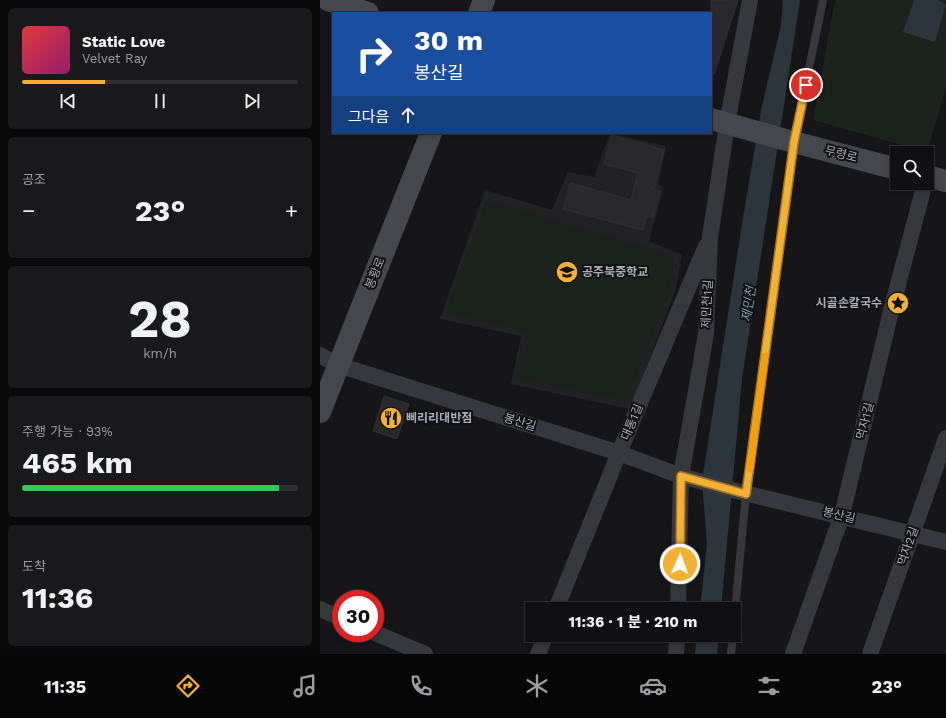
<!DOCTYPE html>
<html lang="ko">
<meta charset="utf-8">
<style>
:root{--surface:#101012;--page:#19191b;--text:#f1f3f6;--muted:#9c9d9f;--line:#303032;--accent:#f2b134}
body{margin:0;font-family:"Work Sans","Noto Sans KR",sans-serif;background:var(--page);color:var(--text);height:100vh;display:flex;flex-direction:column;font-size:15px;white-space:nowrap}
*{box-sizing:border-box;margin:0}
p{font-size:13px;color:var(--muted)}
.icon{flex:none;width:22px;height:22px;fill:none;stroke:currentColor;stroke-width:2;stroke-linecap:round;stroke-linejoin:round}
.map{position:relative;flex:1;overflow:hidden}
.drawer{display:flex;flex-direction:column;gap:8px;padding:8px;background:#09090a;width:320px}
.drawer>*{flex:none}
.banner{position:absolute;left:12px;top:12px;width:380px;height:122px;border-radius:0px;box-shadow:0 2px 6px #0003,0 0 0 1px var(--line);background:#1a4fa0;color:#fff;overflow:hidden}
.controls{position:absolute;left:570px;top:146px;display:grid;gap:8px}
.controls a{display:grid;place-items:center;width:44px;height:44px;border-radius:0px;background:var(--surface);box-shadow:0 2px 6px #0003,0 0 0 1px var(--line);font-size:20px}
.speed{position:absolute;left:12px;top:590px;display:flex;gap:8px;font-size:20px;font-weight:700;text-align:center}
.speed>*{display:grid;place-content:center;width:52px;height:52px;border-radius:50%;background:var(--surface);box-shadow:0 2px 6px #0003,0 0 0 1px var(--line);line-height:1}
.speed .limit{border:6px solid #d22;background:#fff;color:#111}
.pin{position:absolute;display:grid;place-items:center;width:34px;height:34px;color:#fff;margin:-17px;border:2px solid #fff;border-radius:50%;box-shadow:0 1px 4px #0007}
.me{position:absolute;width:44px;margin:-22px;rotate:2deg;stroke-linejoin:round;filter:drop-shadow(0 0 3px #0008)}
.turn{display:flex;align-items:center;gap:14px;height:84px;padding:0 16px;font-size:18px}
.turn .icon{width:52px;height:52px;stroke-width:2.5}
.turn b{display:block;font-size:28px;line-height:34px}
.then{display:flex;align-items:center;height:38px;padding:0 16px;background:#0003;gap:8px;font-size:15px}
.big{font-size:30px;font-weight:700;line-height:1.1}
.drawer .widget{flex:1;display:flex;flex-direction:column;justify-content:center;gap:6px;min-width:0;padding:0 14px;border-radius:6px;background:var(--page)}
.drawer .dial{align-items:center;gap:0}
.dial b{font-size:52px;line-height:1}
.song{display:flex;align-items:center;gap:12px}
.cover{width:48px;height:48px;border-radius:6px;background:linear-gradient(135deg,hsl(0 70% 55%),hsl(320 70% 35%))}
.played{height:4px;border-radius:2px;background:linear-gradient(90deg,var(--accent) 30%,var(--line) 30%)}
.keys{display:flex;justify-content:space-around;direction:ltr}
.heat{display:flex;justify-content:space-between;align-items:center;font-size:22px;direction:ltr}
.charge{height:6px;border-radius:3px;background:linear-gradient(90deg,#34c759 93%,var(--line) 0)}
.trip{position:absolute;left:205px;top:602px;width:216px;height:40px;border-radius:0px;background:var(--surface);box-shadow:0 2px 6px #0003,0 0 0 1px var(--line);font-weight:700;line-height:40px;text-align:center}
.menu{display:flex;height:64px;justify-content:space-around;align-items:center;background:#060607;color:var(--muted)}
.menu .icon{width:28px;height:28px}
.menu .on{color:var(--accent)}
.menu b{font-size:18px;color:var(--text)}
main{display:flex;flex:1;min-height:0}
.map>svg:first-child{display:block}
</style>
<main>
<section class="drawer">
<div class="widget">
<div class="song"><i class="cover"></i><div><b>Static Love</b><p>Velvet Ray</p></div></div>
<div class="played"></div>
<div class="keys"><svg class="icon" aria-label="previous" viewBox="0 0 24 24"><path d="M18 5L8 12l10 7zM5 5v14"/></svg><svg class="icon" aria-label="pause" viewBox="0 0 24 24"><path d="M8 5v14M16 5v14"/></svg><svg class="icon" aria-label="next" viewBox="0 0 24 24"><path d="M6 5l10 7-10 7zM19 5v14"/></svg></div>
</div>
<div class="widget"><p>공조</p>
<div class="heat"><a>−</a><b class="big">23°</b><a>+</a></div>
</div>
<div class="widget dial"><b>28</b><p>km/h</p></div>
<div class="widget"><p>주행 가능 · 93%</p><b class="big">465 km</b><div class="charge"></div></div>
<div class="widget"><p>도착</p><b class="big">11:36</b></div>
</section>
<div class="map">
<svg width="626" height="654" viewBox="0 0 626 654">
<rect width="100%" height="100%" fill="#161618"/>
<path fill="#222225" d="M290,133L346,146L339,185L344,188L329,241L362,255L356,289L310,409L191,384L201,336L120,319L165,190L232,210L248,172L274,177Z"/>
<g fill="#1c231d">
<path d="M515,0H626V87L607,152L493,120Z"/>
<path d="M166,200L354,256L350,289L306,401L197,378L211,333L127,312Z"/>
</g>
<g fill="#2c353c">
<path d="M463,0H480L422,379L401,609H380L387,544L382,481L423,218L441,111L461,25Z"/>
<path d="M594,0H618L626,5L615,42L583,32Z"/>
<path d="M377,635H399L397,654H375Z"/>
</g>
<g fill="#29292c" stroke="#303034">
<path d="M391,0H418L394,75H391Z"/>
<path d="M292,135L344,150L334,190L340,191L333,218L326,216L323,230L243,209L250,183L311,200L318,173L284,164Z"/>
<path d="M64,396L89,404L77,439L53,431Z"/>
</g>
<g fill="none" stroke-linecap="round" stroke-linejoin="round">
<g stroke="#37383d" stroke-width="8">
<path d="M414,621L426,493L474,142L503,0"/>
<path d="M411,654L413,635"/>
</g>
<g stroke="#37383d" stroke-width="16">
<path d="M0,355L18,365L299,453L361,476L412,490L626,542"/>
<path d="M0,609L21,618"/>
<path d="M236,609L299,453L386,246"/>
<path d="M358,609L361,476L386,334L390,237L407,124L430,0"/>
<path d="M55,633L105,654"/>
<path d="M218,654L226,635"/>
<path d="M356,654L357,635"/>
<path d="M473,654L522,515L572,307L605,183"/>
<path d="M550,654L626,438"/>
</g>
<g stroke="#45474d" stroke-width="22">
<path d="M8,0L48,13"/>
<path d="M159,13L164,0"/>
<path d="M391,119L466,140L577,169"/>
<path d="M607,176L626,181"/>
<path d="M0,412L111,133"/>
</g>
</g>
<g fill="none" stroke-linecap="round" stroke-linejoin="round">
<g stroke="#9d7322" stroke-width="10">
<path id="route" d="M360,564L361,476L426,494L474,142L486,85"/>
</g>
<use href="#route" stroke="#f2b134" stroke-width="7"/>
<path stroke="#f59e0b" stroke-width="7" d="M430,469L445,356"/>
</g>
<defs>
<g id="school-disc" transform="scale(1.15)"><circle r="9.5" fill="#f2b134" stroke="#111113"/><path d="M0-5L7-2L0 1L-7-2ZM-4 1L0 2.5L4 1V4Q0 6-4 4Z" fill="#111"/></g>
<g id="sight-disc" transform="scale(1.15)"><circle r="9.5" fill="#f2b134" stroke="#111113"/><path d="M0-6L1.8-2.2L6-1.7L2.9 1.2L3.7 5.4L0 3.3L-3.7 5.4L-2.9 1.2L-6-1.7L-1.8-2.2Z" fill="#111"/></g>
<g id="restaurant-disc" transform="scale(1.15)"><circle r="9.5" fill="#f2b134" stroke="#111113"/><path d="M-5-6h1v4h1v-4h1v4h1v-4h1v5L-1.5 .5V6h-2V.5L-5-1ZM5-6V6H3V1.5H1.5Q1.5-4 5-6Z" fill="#111"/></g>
</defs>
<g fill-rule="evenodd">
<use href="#school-disc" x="247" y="272"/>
<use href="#sight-disc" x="578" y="303"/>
<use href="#restaurant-disc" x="71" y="418"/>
</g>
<g text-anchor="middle" stroke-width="4" stroke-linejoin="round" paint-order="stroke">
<g font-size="12" fill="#a8adb8" stroke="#111113">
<text transform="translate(521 154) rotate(14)" y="4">무령로</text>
<text transform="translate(55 273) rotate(-68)" y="4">봉황로</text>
<text transform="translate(387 304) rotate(-87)" y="4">제민천1길</text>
<text transform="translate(545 421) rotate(-76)" y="4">먹자1길</text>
<text transform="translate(200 422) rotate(17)" y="4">봉산길</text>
<text transform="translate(312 422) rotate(-67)" y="4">대통1길</text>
<text transform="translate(519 515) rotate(13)" y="4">봉산길</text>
<text transform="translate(588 546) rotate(-71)" y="4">먹자2길</text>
</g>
<g font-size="12" font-weight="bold" fill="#a8adb8" stroke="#111113" text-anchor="start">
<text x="262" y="276">공주북중학교</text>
<text x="562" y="307" text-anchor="end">시골손칼국수</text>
<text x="86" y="422">삐리리대반점</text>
</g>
<g font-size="13" font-style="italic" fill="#7f9bb3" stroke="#111113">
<text transform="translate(428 304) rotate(-81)" y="5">제민천</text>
</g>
</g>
</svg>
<div class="controls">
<a><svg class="icon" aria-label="search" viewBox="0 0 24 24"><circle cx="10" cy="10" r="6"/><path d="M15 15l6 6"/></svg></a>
</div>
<div class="speed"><div class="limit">30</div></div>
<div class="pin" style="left:486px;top:85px;background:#d93025"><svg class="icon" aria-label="arrive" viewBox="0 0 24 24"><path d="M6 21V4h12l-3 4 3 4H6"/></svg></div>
<svg class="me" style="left:360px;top:564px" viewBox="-20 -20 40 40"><circle r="17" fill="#f2b134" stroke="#fff" stroke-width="3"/><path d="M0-11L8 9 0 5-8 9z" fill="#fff"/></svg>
<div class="trip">11:36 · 1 분 · 210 m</div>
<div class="banner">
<div class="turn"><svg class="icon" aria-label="right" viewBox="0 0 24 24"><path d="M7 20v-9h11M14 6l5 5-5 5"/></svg><div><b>30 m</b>봉산길</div></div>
<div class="then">그다음<svg class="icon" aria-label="ahead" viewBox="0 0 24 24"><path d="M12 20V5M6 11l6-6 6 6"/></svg></div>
</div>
</div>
</main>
<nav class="menu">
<b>11:35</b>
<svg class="icon on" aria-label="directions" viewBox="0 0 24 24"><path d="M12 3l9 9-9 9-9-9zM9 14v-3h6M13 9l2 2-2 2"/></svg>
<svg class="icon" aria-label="music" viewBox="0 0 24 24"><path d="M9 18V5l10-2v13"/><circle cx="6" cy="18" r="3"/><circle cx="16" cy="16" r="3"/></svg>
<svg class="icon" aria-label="phone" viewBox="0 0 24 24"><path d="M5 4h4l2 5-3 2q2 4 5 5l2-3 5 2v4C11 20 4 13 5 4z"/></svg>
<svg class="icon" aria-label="climate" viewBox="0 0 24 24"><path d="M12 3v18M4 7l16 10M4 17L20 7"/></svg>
<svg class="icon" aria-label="car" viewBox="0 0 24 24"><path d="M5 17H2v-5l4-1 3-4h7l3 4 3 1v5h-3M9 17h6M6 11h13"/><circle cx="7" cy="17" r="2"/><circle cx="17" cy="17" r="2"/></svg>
<svg class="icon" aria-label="filters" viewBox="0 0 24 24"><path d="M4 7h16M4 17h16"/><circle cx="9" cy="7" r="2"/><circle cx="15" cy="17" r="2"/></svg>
<b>23°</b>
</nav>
